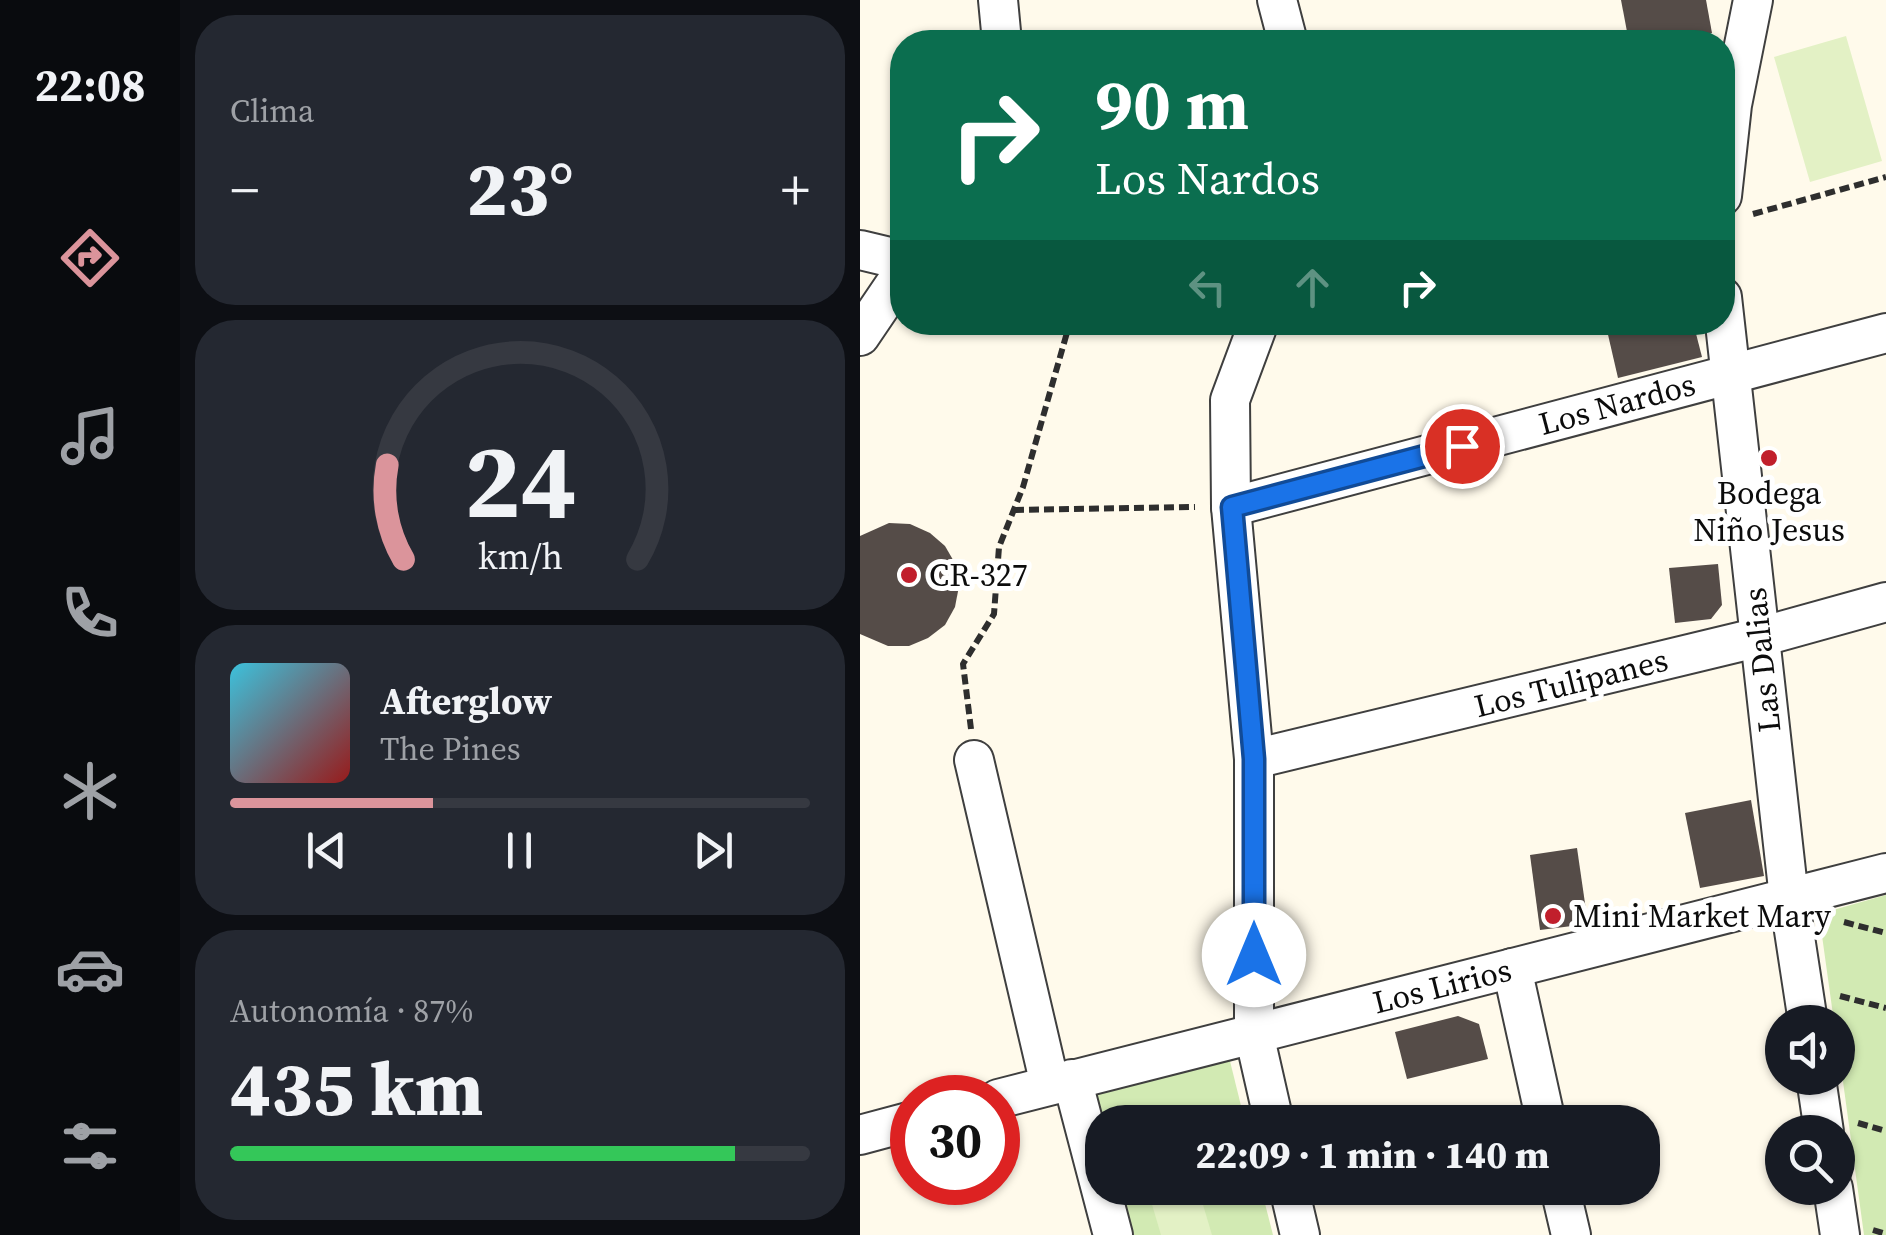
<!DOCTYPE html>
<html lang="es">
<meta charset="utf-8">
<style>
:root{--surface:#171b24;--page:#242831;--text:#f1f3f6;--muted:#9ea1a6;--line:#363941;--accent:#db949b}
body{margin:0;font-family:"Source Serif 4",serif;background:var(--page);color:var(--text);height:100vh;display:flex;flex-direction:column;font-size:38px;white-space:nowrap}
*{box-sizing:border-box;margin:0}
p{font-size:32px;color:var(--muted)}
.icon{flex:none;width:55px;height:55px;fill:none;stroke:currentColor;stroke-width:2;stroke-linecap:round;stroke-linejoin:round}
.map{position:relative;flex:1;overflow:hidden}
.details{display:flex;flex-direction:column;gap:15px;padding:15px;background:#0d0f14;width:680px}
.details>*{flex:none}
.top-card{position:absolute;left:30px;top:30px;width:845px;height:305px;border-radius:40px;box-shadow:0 2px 8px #0004;background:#0b6e4f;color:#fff;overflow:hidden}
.tools{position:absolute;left:905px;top:1005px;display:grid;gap:20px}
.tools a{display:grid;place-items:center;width:90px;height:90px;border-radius:50%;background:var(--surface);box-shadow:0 2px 8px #0004;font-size:50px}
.speed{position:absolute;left:30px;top:1075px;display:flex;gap:20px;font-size:50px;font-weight:700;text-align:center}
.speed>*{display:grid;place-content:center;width:130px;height:130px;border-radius:50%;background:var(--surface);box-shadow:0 2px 8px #0004;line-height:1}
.speed .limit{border:15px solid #d22;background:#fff;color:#111}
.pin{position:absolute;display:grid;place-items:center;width:85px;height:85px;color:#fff;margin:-42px;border:5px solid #fff;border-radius:50%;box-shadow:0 2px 10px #0007}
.me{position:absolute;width:110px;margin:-55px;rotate:0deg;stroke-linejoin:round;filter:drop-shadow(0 0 8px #0008)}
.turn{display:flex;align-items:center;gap:35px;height:210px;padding:0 40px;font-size:45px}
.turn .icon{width:130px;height:130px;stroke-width:2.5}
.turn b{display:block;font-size:70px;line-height:85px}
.lanes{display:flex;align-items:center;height:95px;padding:0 40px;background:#0003;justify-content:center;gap:50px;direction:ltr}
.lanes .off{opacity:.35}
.big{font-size:75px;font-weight:800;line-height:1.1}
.details .tile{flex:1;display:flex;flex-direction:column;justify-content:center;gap:15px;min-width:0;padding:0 35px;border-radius:40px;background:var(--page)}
.details .dial{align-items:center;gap:0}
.dial svg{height:260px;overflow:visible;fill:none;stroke:var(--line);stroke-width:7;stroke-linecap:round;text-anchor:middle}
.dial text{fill:var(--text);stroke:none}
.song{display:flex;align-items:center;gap:30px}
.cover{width:120px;height:120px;border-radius:15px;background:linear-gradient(135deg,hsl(190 70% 55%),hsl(0 70% 35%))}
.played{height:10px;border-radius:5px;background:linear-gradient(90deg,var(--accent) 35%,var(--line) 35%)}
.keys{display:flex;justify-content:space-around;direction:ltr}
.heat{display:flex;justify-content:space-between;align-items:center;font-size:55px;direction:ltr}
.charge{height:15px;border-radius:8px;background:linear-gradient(90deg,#34c759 87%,var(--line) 0)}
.trip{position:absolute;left:225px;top:1105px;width:575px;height:100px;border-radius:40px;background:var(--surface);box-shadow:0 2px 8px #0004;font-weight:800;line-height:100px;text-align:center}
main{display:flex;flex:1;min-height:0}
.tab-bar{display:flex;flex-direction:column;width:180px;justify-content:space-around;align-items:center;background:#090b0e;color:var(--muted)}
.tab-bar .icon{width:70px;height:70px}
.tab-bar .active{color:var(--accent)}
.tab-bar b{font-size:45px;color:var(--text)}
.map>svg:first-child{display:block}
</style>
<main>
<nav class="tab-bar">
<b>22:08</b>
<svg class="icon active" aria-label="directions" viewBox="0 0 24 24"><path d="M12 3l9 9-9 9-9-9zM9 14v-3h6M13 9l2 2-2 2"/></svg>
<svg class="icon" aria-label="music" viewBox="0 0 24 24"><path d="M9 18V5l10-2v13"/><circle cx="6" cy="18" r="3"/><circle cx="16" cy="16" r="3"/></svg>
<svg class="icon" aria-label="phone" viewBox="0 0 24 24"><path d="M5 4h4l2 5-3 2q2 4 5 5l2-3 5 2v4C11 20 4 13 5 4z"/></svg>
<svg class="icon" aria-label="climate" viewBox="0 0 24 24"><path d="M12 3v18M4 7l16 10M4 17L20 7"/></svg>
<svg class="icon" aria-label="car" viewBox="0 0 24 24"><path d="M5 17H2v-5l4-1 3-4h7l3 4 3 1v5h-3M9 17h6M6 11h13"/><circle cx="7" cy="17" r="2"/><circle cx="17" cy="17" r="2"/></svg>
<svg class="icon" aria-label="filters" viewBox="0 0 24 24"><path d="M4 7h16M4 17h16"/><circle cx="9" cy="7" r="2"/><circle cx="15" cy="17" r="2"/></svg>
</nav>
<section class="details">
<div class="tile"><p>Clima</p>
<div class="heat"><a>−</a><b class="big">23°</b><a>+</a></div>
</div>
<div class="tile dial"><svg viewBox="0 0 100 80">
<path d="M14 69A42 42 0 1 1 86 69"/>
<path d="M14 69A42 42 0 0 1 9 40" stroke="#db949b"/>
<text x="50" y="56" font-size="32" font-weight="700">24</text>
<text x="50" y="72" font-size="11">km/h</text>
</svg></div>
<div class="tile">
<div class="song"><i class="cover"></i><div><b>Afterglow</b><p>The Pines</p></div></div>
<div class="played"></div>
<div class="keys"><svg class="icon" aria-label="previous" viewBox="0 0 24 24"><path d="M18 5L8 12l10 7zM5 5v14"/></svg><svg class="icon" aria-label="pause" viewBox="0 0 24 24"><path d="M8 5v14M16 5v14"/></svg><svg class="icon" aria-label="next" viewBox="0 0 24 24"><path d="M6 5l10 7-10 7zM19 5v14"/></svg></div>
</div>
<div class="tile"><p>Autonomía · 87%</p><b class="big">435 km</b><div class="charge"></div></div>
</section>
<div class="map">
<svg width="1026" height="1235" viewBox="0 0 1026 1235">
<rect width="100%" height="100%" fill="#fffaeb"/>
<g fill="#d2eab3">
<path d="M1026,895V1235H1004L978,1045V1022H974L959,914Z"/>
<path d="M369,1057L385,1122H242L229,1090Z"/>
<path d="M253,1188H401L413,1235H265Z"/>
</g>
<g fill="#e3f1c5">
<path d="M986,36L1022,161L950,182L914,57Z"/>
<path d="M338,1188L352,1235H301L291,1201Z"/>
</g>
<g fill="#554c48">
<path d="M761,0H846L852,33L804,42H769Z"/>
<path d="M761,322H833L842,357L758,378L746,326Z"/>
<path d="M29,523L50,524L70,533L85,546L96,565L99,586L95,607L85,625L68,638L49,646H28L0,634V536Z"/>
<path d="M858,564L862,605L851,619L815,623L809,568Z"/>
<path d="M891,800L904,876L840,888L825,813Z"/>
<path d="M717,848L728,924L680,930L670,855Z"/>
<path d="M598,1016L619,1024L628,1059L547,1079L535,1032Z"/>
</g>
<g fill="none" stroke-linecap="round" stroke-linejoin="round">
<g stroke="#3f3f3f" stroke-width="42">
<g id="minor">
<path d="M138,0L142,42"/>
<path d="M417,0L428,42"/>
<path d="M862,196L872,105L893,0"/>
<path d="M0,250L42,260"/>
<path d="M862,297L929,898L948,1022"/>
<path d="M399,322L370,400L371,507L394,759V1034L414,1122"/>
<path d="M0,336L42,274"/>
<path d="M371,507L1026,333"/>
<path d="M394,759L900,637L1026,602"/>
<path d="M114,760L190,1085"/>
<path d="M652,968L686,1122"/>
<path d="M956,1078L964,1132"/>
<path d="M212,1079L253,1235"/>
<path d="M138,1099L1026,873"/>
<path d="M0,1135L52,1121"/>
<path d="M429,1188L440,1235"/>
<path d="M700,1188L711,1235"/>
<path d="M973,1188L980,1235"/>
</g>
</g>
<g stroke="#2e2e2e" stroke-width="6" stroke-dasharray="10 5" stroke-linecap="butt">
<path d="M893,214L1026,177"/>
<path d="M154,510L335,507"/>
<path d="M111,729L103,664L134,614L139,547L163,487L210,322"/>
<path d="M984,922L1026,933"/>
<path d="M980,996L1026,1008"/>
<path d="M998,1123L1026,1131"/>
<path d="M1013,1230L1026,1234"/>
</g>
<use href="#minor" stroke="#fff" stroke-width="38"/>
</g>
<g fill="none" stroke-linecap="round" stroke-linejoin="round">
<g stroke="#114b97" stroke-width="25">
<path id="route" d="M394,955V759L372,507L602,446"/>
</g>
<use href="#route" stroke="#1a73e8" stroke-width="18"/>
</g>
<g fill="#c11f2c" stroke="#fff" stroke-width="4">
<circle cx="909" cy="458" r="10"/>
<circle cx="49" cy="575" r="10"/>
<circle cx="693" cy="916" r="10"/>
</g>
<g text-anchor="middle" stroke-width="10" stroke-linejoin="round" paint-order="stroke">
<g font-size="32" fill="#0c0c0c" stroke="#fff">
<text transform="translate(757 404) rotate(-15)" y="11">Los Nardos</text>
<text transform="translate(902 660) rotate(-96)" y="11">Las Dalias</text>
<text transform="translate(711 683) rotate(-14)" y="11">Los Tulipanes</text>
<text transform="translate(582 986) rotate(-14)" y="11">Los Lirios</text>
</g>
<g font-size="32" fill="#0c0c0c" stroke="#fff" text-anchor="start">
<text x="909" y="504" text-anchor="middle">Bodega<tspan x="909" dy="37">Niño Jesus</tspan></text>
<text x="69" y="586">CR-327</text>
<text x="713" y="927">Mini Market Mary</text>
</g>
</g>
</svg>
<div class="tools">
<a><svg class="icon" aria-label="sound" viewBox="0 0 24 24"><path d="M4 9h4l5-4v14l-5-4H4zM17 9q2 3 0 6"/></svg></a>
<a><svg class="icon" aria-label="search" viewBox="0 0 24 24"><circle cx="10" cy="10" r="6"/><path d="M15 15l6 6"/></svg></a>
</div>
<div class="speed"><div class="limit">30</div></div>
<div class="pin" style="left:602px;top:446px;background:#d93025"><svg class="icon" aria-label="arrive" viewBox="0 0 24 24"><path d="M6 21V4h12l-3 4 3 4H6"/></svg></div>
<svg class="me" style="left:394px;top:955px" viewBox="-20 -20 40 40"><circle r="19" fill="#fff"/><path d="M0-13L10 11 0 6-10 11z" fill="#1a73e8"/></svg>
<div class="trip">22:09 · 1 min · 140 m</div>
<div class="top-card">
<div class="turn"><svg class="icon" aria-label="right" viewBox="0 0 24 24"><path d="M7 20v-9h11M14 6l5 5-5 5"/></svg><div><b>90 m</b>Los Nardos</div></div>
<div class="lanes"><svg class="icon off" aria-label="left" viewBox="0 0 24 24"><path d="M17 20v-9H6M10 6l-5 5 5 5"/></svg><svg class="icon off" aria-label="ahead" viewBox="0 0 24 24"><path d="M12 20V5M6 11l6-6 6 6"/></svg><svg class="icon" aria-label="right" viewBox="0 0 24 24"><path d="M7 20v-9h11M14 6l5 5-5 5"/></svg></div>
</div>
</div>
</main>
